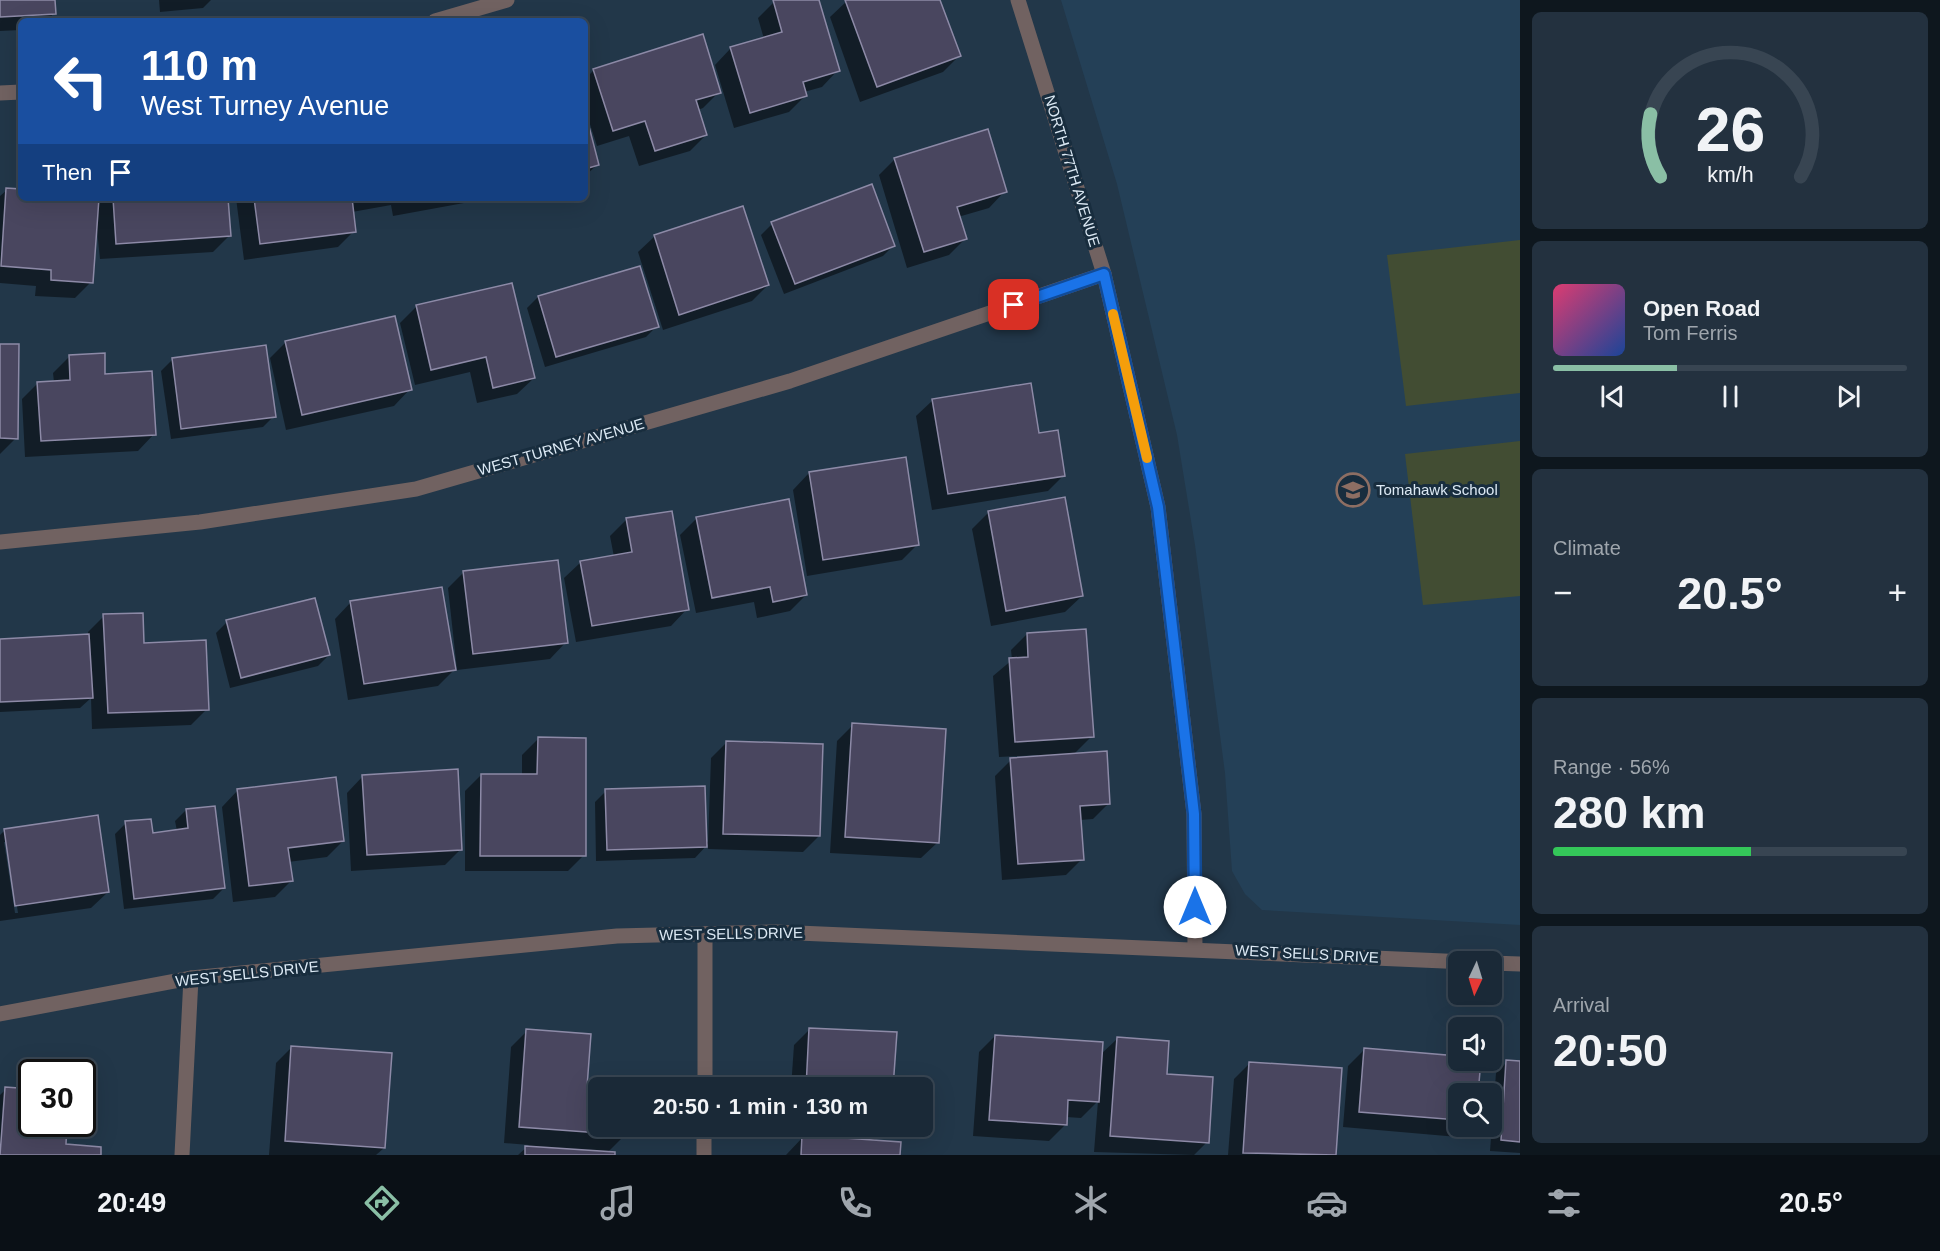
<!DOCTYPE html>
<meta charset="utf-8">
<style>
:root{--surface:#1a2937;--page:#23313f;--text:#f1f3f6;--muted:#9fa6ad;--line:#384552;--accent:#8abfa5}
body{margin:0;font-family:Arial,sans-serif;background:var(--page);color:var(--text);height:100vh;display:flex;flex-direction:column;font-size:22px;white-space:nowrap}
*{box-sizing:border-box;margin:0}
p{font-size:20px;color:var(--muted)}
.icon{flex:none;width:33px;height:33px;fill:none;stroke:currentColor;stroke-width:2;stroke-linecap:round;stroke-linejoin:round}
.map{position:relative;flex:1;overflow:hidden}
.side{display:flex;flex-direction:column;gap:12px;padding:12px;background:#0e171e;width:420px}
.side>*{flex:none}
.top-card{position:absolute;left:18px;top:18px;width:570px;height:183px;border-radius:9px;box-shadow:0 6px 24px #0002,0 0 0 2px var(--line);background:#1a4fa0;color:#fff;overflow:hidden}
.needle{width:39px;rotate:184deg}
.tools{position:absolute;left:1448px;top:951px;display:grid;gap:12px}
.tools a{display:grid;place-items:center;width:54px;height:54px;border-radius:9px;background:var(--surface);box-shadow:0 6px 24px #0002,0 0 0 2px var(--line);font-size:30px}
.speed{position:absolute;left:18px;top:1059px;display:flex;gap:12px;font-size:30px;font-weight:700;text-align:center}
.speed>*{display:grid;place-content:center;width:78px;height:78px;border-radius:50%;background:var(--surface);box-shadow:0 6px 24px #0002,0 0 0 2px var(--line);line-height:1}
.speed .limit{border:3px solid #111;border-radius:9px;background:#fff;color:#111}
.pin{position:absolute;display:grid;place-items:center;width:51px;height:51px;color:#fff;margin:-26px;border-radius:12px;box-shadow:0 3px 9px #0006}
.me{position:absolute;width:66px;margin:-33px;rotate:0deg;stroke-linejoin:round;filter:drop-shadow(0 0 4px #0008)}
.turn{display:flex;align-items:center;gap:21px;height:126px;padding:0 24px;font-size:27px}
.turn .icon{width:78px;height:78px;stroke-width:2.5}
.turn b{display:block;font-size:42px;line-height:51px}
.then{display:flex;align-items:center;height:57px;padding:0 24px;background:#0003;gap:12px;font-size:22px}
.big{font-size:45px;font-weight:700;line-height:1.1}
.side .card{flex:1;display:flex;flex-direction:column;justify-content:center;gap:9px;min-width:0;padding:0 21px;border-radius:9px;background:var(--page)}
.side .dial{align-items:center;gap:0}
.dial svg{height:156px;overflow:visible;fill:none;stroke:var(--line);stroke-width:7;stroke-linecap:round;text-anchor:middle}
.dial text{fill:var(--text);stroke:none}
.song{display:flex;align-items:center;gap:18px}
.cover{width:72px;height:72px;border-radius:9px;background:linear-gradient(135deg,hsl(340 70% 55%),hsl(220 70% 35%))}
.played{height:6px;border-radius:3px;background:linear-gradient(90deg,var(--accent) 35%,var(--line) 35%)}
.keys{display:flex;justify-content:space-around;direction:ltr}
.heat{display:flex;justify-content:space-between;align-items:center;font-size:33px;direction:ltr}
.charge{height:9px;border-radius:4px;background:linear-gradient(90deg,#34c759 56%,var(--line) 0)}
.trip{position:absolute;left:588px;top:1077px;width:345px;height:60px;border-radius:9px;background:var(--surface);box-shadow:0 6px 24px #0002,0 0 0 2px var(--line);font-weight:700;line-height:60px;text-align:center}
.tabs{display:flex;height:96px;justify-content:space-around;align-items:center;background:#0a1016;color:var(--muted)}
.tabs .icon{width:42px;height:42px}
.tabs .current{color:var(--accent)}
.tabs b{font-size:27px;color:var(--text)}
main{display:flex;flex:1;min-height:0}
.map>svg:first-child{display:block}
</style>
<main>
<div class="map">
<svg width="1520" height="1155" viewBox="0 0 1520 1155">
<rect width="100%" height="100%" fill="#223749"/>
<path fill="#244057" d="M1061,0H1520V925L1262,910L1245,894L1232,871L1225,773L1195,545L1177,435L1117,184Z"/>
<g fill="#424d33">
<path d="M1520,240V393L1406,406L1387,255Z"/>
<path d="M1520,441V596L1423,605L1405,454Z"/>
</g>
<g fill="#0007" fill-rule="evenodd">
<path d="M0,0H54V13L47,21H21V30L0,31Z"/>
<path d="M159,0H211L203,8L160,12Z"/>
<path d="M780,0H817L838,70L822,87L804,92L805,96L789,112L734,128L715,65L731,48L764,39L758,18L774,2Z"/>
<path d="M848,0H939L959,56L943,72L860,102L830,17Z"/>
<path d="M594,70L719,92L703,108L698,110L706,135L690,151L639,166L629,136L597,146L588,118L585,119L597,165L585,176V79Z"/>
<path d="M895,159L1005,191L989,208L958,217L965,239L949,255L907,268L879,175Z"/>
<path d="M7,190L21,191V198H227L229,236L213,252L100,259L96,221L91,282L75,298L35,296L36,286L0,283V196Z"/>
<path d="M236,198H469L464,203L393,216L391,205L352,212L354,231L338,247L244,260Z"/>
<path d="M772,224L894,245L883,256L784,294L761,235Z"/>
<path d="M655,236L768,285L752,301L663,330L638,252Z"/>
<path d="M511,285L534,378L517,394L477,403L470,372L415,385L400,323L416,307Z"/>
<path d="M538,297L657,326L646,337L545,367L527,308Z"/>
<path d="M286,342L410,389L394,406L286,430L270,358Z"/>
<path d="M0,346L16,438L0,454Z"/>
<path d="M69,357L104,375L154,434L138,451L25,457L22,399L38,383L54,382L53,373Z"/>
<path d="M172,360L274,416L263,427L171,439L161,371Z"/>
<path d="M933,400L1038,435L1064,475L1048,491L932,510L916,416Z"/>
<path d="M809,473L918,544L902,560L807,576L793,490Z"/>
<path d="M1064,498L1082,596L1065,612L991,626L972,529L988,513Z"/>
<path d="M670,512L687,609L671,626L576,642L564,578L581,562L614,557L610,536L626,520Z"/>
<path d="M697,518L806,595L790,611L757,618L754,602L696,613L680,535Z"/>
<path d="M464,572L566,642L550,659L457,670L448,588Z"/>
<path d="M351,602L454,670L438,686L348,700L335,619Z"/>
<path d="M104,616L143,644L207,709L191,725L92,729L91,698L80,708L0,712V640L88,636V632Z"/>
<path d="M227,622L329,655L318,666L230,688L216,633Z"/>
<path d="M1027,634L1092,736L1073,755L1109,803L1093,819L1080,820L1082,859L1066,875L1002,880L995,776L1011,760L1038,758V755L999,757L993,676L1012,660L1011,650Z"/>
<path d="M853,725L938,842L921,858L830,853L837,741Z"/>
<path d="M538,739L584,855L568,871H465V791L481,775H522V755Z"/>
<path d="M727,742L819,836L803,852L708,849V844L695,858L596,861L595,802L606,791L708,842L711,758Z"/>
<path d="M363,776L461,849L445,865L351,871L347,793Z"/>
<path d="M238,790L343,841L327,857L288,862L291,881L275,897L233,902L222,807Z"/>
<path d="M186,810L224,888L213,899L124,909L115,834L126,823L152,834L177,831L175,821Z"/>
<path d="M5,830L108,892L91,908L0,921V835ZM4,842H7L18,913H15Z"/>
<path d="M810,1029L892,1088H791L794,1045Z"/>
<path d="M527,1031L585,1089L598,1090V1126L626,1134L607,1153L614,1155H518L529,1145L504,1143L511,1047Z"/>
<path d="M995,1036L1100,1055L1117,1039L1165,1075L1207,1142L1194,1155L1094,1152L1098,1101L1081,1118L1066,1117L1065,1125L1049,1141L973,1136L979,1052Z"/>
<path d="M292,1047L384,1148L376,1155H269L276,1063Z"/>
<path d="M1364,1050L1458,1058V1126H1468L1458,1137L1343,1127L1348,1066Z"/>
<path d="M1507,1062L1520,1063V1153L1490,1151L1496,1073Z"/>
<path d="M1250,1063L1341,1070L1335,1155H1228L1234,1079Z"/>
<path d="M6,1089L32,1124H66L64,1145L99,1155H0V1095Z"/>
<path d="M789,1126H888L873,1142L899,1155H786L803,1137L789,1136Z"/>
</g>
<g fill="#49465f" stroke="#8d8aa7" stroke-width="1.5">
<path d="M0,0H55L56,14L0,17Z"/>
<path d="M773,0H819L840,71L803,82L807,96L750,113L730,47L782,32Z"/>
<path d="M845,0H940L961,56L877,87Z"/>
<path d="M703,34L721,93L696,100L707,135L655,151L645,121L613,131L593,69Z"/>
<path d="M585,111L599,165L585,169Z"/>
<path d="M988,129L1007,192L957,207L967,239L924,252L894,158Z"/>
<path d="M872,184L895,246L795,284L771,222Z"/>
<path d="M6,188L21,189V198H99L93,283L51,280V270L1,266Z"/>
<path d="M113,198H228L231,236L116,244Z"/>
<path d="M254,198H352L356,232L260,244Z"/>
<path d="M743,206L769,285L679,315L654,235Z"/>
<path d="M640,266L659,327L556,357L538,296Z"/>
<path d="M512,283L535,378L493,388L486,357L431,370L416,305Z"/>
<path d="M395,316L412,390L302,415L285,341Z"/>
<path d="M0,344H19L18,439L0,438Z"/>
<path d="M266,345L276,417L181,429L172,358Z"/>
<path d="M105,353V374L152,371L156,435L41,441L37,382L70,380L69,355Z"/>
<path d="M1031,383L1039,433L1058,430L1065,476L948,494L932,399Z"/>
<path d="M906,457L919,545L823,560L809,472Z"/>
<path d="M1065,497L1083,596L1006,611L988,511Z"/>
<path d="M789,499L807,595L773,602L770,587L712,598L696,517Z"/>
<path d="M672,511L689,610L592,626L580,561L632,552L626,518Z"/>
<path d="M558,560L568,643L473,654L463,571Z"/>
<path d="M442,587L456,670L364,684L350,601Z"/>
<path d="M315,598L330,655L241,678L226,620Z"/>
<path d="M143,613L144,643L206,640L209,710L108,713L103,614Z"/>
<path d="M1086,629L1094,737L1015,742L1009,658L1028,657L1027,633Z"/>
<path d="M89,634L93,698L0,702V639Z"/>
<path d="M852,723L946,729L939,843L845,837Z"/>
<path d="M538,737L586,738V856H480L481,774H537Z"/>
<path d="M726,741L823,744L820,836L723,834Z"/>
<path d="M1107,751L1110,804L1080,806L1084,860L1018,864L1010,758Z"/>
<path d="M458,769L462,850L367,855L362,775Z"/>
<path d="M336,777L344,841L288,848L293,881L249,886L237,789Z"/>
<path d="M705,786L707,847L607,850L605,789Z"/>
<path d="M215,806L225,888L134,899L125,821L151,819L153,833L188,828L186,809Z"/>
<path d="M98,815L109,892L15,906L4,829Z"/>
<path d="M809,1028L897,1032L893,1088H806Z"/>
<path d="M526,1029L591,1034L587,1087L598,1088V1126H628L627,1135L519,1127Z"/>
<path d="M995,1035L1103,1042L1099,1102L1068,1100L1067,1125L989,1120Z"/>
<path d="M1117,1037L1169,1041L1167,1074L1213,1077L1209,1143L1110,1136Z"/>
<path d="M291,1046L392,1053L385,1148L285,1141Z"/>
<path d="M1364,1048L1458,1056V1060H1481L1478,1094H1458V1120L1359,1112Z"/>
<path d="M1506,1060L1520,1061V1142L1501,1140Z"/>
<path d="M1249,1062L1342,1068L1336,1155L1243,1153Z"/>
<path d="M5,1087L32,1089V1124H67L66,1144L101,1147V1155H0Z"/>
<path d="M802,1135L901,1142L900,1155H801Z"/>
<path d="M525,1146L615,1152V1155H525Z"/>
</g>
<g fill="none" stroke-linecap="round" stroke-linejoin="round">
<g stroke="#716261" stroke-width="15">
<path d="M1018,0L1104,274L1158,507L1194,814L1195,949"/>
<path d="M435,21L507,0"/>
<path d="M0,93L21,92"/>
<path d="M0,542L200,522L416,489L790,381L1104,274"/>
<path d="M1491,963L1520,964"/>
<path d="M0,1014L191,978L617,936L775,932L1467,962"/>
<path d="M705,1088V934"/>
<path d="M182,1155L191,978"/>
<path d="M704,1155V1126"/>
</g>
</g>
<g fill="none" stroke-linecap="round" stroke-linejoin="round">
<g stroke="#114b97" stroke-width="15">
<path id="route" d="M1014,305L1104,274L1158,507L1194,814L1195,907"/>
</g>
<use href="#route" stroke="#1a73e8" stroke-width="10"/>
<path stroke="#f59e0b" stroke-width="10" d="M1113,314L1147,458"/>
</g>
<defs>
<g id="school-ring" transform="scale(1.725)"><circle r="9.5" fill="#182d3e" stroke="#8d6e63" stroke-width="1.5"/><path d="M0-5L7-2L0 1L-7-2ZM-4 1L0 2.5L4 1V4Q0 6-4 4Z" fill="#8d6e63"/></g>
</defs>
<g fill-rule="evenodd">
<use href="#school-ring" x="1353" y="490"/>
</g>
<g text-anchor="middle" stroke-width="6" stroke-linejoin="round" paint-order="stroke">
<g font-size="15" fill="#dce9f4" stroke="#182d3e">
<text transform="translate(1072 171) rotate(73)" y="5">NORTH 77TH AVENUE</text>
<text transform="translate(561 447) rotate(-16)" y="5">WEST TURNEY AVENUE</text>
<text transform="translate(731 934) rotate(-1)" y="5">WEST SELLS DRIVE</text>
<text transform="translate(1307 954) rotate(3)" y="5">WEST SELLS DRIVE</text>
<text transform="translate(247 974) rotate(-6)" y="5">WEST SELLS DRIVE</text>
</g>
<g font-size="15" fill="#dce9f4" stroke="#182d3e" text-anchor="start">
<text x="1376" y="495">Tomahawk School</text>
</g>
</g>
</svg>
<div class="tools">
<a><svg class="needle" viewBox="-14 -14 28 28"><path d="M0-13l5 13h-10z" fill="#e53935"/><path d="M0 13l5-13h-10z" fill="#9fa6ad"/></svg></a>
<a><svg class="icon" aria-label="sound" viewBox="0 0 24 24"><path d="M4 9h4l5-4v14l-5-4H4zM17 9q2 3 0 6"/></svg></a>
<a><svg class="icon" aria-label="search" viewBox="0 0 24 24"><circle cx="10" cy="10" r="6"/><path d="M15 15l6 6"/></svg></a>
</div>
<div class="speed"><div class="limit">30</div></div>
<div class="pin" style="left:1014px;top:305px;background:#d93025"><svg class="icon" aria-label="arrive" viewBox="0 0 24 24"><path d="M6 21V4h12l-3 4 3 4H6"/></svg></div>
<svg class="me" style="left:1195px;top:907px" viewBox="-20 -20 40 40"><circle r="19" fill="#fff"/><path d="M0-13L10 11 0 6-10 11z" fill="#1a73e8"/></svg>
<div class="trip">20:50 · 1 min · 130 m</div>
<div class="top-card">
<div class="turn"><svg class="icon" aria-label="left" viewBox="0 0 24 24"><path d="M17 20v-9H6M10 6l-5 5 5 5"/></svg><div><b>110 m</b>West Turney Avenue</div></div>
<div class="then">Then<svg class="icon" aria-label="arrive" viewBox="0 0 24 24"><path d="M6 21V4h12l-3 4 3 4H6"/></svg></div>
</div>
</div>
<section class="side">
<div class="card dial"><svg viewBox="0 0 100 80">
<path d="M14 69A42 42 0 1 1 86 69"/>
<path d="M14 69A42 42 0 0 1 9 37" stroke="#8abfa5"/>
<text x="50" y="56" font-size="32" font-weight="700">26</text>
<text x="50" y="72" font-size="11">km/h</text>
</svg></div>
<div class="card">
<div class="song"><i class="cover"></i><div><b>Open Road</b><p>Tom Ferris</p></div></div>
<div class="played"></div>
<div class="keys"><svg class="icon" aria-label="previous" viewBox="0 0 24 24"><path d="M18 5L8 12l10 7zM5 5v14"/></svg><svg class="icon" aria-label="pause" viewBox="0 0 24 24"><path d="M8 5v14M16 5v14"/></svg><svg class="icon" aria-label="next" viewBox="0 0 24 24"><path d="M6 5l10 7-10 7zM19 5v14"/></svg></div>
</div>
<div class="card"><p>Climate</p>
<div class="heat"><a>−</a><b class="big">20.5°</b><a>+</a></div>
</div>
<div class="card"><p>Range · 56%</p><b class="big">280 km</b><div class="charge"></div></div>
<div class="card"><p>Arrival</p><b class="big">20:50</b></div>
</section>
</main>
<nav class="tabs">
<b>20:49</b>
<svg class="icon current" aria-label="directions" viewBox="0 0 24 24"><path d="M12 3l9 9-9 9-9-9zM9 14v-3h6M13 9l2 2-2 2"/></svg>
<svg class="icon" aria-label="music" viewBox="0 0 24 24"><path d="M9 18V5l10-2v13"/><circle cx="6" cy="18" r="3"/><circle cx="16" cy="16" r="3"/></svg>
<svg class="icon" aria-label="phone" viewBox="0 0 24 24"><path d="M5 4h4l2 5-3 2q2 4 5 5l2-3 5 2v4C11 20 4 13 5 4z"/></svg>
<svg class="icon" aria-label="climate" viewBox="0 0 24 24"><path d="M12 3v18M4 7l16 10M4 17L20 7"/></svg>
<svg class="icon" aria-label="car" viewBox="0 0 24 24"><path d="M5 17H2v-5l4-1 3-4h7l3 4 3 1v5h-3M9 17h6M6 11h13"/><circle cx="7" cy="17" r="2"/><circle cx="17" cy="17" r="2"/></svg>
<svg class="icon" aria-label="filters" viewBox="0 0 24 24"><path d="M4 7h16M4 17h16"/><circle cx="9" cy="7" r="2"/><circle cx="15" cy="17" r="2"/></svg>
<b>20.5°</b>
</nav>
